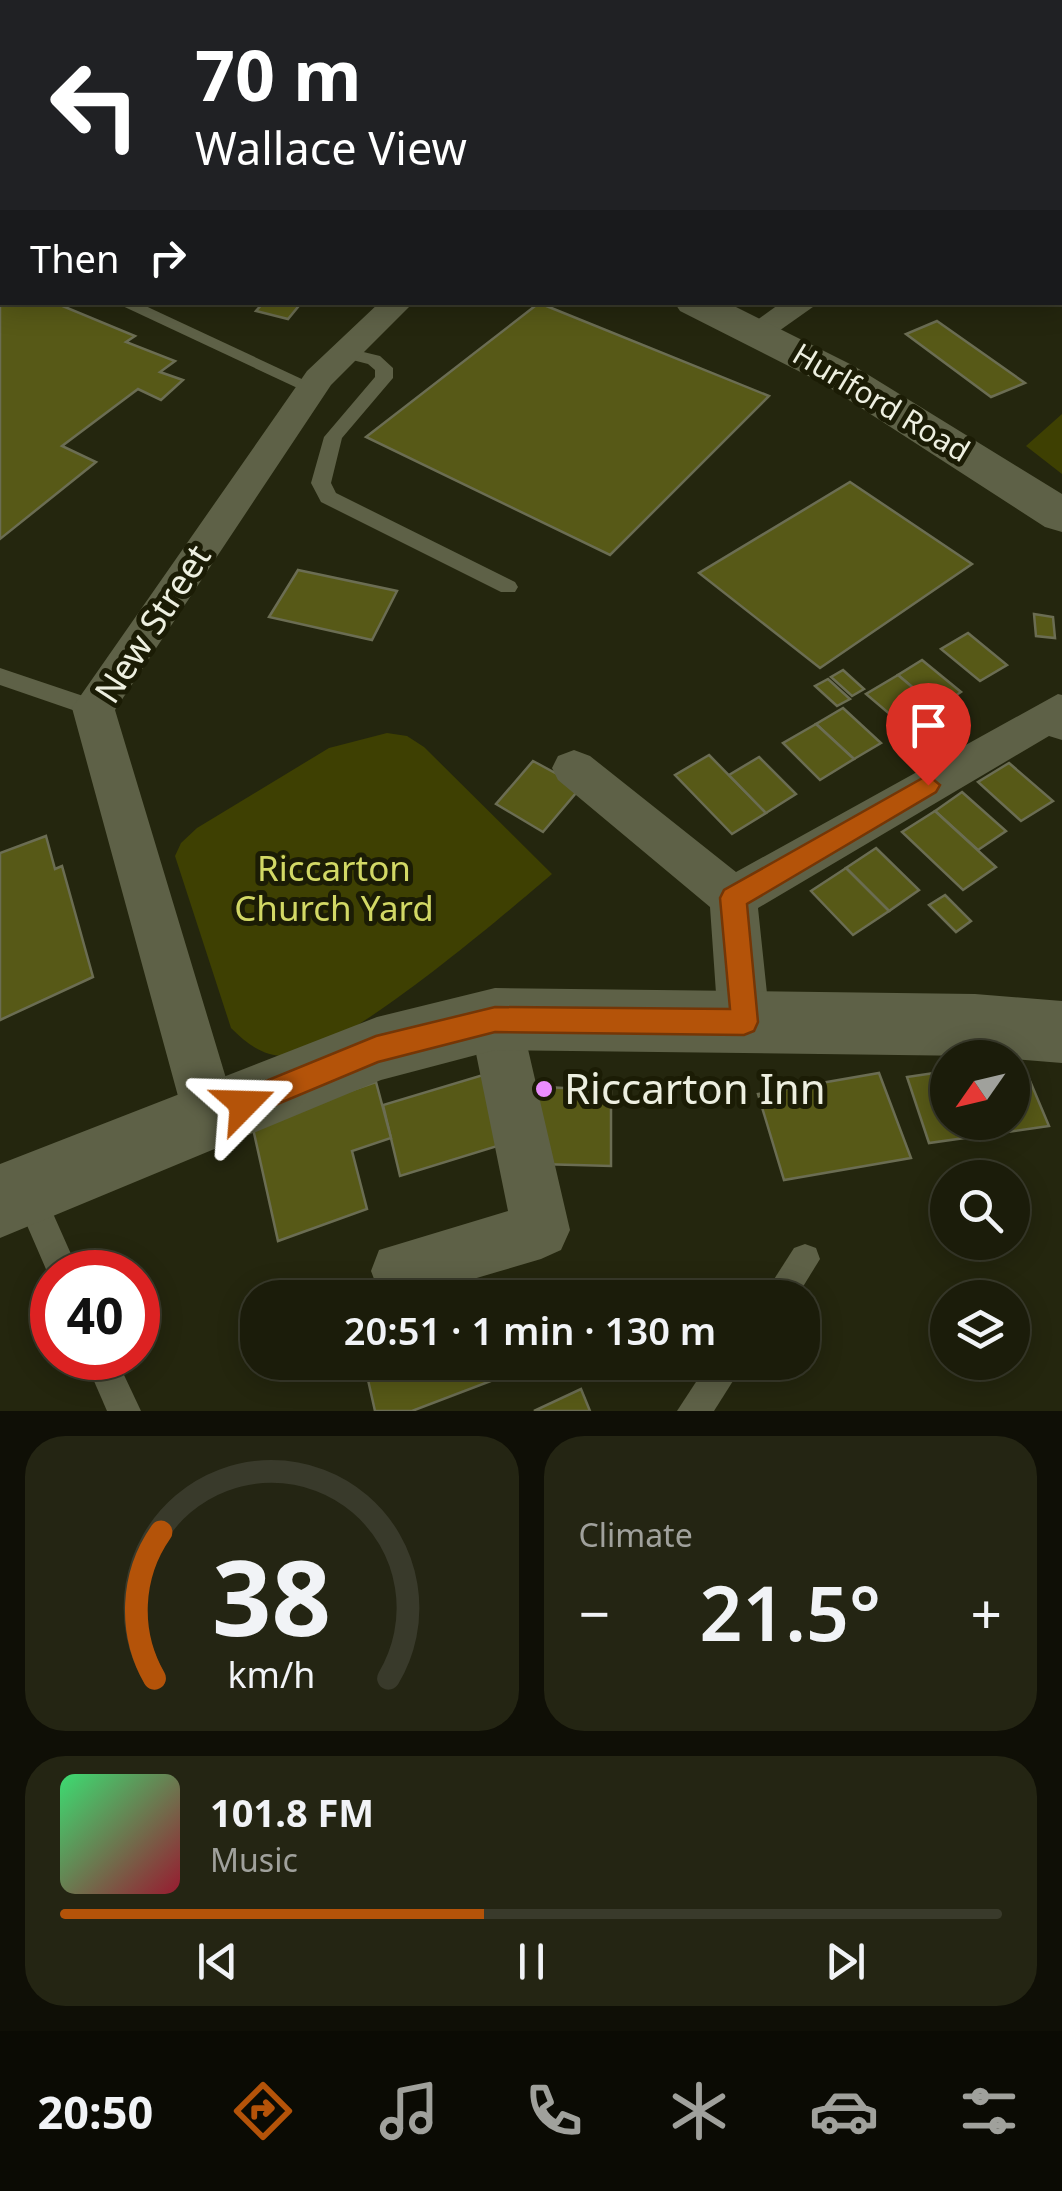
<!DOCTYPE html>
<meta charset="utf-8">
<style>
:root{--surface:#1b1c0a;--page:#242513;--text:#f1f3f6;--muted:#a0a19c;--line:#393a2b;--accent:#b45309}
body{margin:0;font-family:"Noto Sans",sans-serif;background:var(--page);color:var(--text);height:100vh;display:flex;flex-direction:column;font-size:38px;white-space:nowrap}
*{box-sizing:border-box;margin:0}
p{font-size:32px;color:var(--muted)}
.icon{flex:none;width:55px;height:55px;fill:none;stroke:currentColor;stroke-width:2;stroke-linecap:round;stroke-linejoin:round}
.map{position:relative;height:1411px;overflow:hidden}
.panel{display:flex;flex-direction:column;gap:25px;padding:25px;background:#0f0f06;flex:1}
.panel>*{flex:none}
.top-card{position:absolute;left:0px;top:0px;width:1062px;height:305px;box-shadow:0 5px 25px #0003,0 0 0 2px var(--line);background:#202124;color:#fff;overflow:hidden}
.needle{width:65px;rotate:236deg}
.controls{position:absolute;left:930px;top:1040px;display:grid;gap:20px}
.controls a{display:grid;place-items:center;width:100px;height:100px;border-radius:50%;background:var(--surface);box-shadow:0 5px 25px #0003,0 0 0 2px var(--line);font-size:50px}
.speed{position:absolute;left:30px;top:1250px;display:flex;gap:20px;font-size:50px;font-weight:700;text-align:center}
.speed>*{display:grid;place-content:center;width:130px;height:130px;border-radius:50%;background:var(--surface);box-shadow:0 5px 25px #0003,0 0 0 2px var(--line);line-height:1}
.speed .limit{border:15px solid #d22;background:#fff;color:#111}
.pin{position:absolute;display:grid;place-items:center;width:85px;height:85px;color:#fff;margin:-102px -42px;border-radius:50% 50% 50% 0;rotate:-45deg;box-shadow:0 0 10px #0007}
.pin .icon{rotate:45deg}
.me{position:absolute;width:110px;margin:-55px;rotate:68deg;stroke-linejoin:round;filter:drop-shadow(0 0 8px #0008)}
.turn{display:flex;align-items:center;gap:35px;height:210px;padding:0 30px;font-size:45px}
.turn .icon{width:130px;height:130px;stroke-width:2.5}
.turn b{display:block;font-size:70px;line-height:85px}
.then{display:flex;align-items:center;height:95px;padding:0 30px;background:#0003;gap:20px;font-size:38px}
.big{font-size:75px;font-weight:600;line-height:1.1}
.panel .tile{flex:1;display:flex;flex-direction:column;justify-content:center;gap:15px;min-width:0;padding:0 35px;border-radius:40px;background:var(--page)}
.panel .dial{align-items:center;gap:0}
.dial svg{height:260px;overflow:visible;fill:none;stroke:var(--line);stroke-width:7;stroke-linecap:round;text-anchor:middle}
.dial text{fill:var(--text);stroke:none}
.song{display:flex;align-items:center;gap:30px}
.cover{width:120px;height:120px;border-radius:15px;background:linear-gradient(135deg,hsl(140 70% 55%),hsl(350 70% 35%))}
.played{height:10px;border-radius:5px;background:linear-gradient(90deg,var(--accent) 45%,var(--line) 45%)}
.keys{display:flex;justify-content:space-around;direction:ltr}
.heat{display:flex;justify-content:space-between;align-items:center;font-size:55px;direction:ltr}
.panel .tiles{flex:1;display:grid;gap:25px;grid-template-columns:1fr 1fr}
.tile:last-child{grid-column:span 2}
.trip{position:absolute;left:240px;top:1280px;width:580px;height:100px;border-radius:40px;background:var(--surface);box-shadow:0 5px 25px #0003,0 0 0 2px var(--line);font-weight:600;line-height:100px;text-align:center}
.tab-bar{display:flex;height:160px;justify-content:space-around;align-items:center;background:#0b0b04;color:var(--muted)}
.tab-bar .icon{width:70px;height:70px}
.tab-bar .active{color:var(--accent)}
.tab-bar b{font-size:45px;color:var(--text)}
.map>svg:first-child{display:block}
</style>
<div class="map">
<svg width="1062" height="1411" viewBox="0 0 1062 1411">
<rect width="100%" height="100%" fill="#24260e"/>
<g fill="#3e4002">
<path d="M1062,414V474L1026,446Z"/>
<path d="M387,733L407,736L424,747L552,874C505,914 345,1051 291,1056C265,1058 248,1045 231,1028L175,856L181,843L197,828L329,748Z"/>
</g>
<g fill="#575917" stroke="#6b6d53" stroke-width="2.5">
<path d="M0,281L2,302H53L135,336L126,342L175,361L160,372L183,380L161,400L138,389L62,446L96,462L0,539Z"/>
<path d="M264,302H302L288,319L256,311Z"/>
<path d="M539,303L769,396L610,555L366,437Z"/>
<path d="M937,321L1025,383L991,397L906,334Z"/>
<path d="M850,482L972,564L820,668L699,573Z"/>
<path d="M298,570L397,591L372,640L269,617Z"/>
<path d="M1034,614L1053,617L1055,638L1036,636Z"/>
<path d="M968,633L1007,665L980,681L941,649Z"/>
<path d="M922,660L961,692L937,708L898,675Z"/>
<path d="M843,670L864,689L852,696L831,677Z"/>
<path d="M898,675L937,708L905,727L866,694Z"/>
<path d="M828,679L850,699L837,706L815,686Z"/>
<path d="M843,708L881,743L854,759L816,724Z"/>
<path d="M816,724L854,759L820,780L783,743Z"/>
<path d="M709,755L766,813L732,834L675,775Z"/>
<path d="M759,757L796,794L766,813L729,775Z"/>
<path d="M533,761L581,787L543,832L496,804Z"/>
<path d="M1009,763L1053,801L1021,821L978,782Z"/>
<path d="M962,792L1006,831L978,850L935,811Z"/>
<path d="M935,811L996,867L963,890L902,832Z"/>
<path d="M46,836L55,869L62,866L93,977L0,1020V853Z"/>
<path d="M876,848L919,890L889,911L846,868Z"/>
<path d="M846,868L889,911L853,935L811,891Z"/>
<path d="M945,895L971,921L956,932L929,905Z"/>
<path d="M1022,1062L1049,1126L929,1143L907,1077L948,1071V1122H1012V1063Z"/>
<path d="M879,1073L911,1158L784,1180L758,1094Z"/>
<path d="M483,1075L504,1144L400,1176L383,1105Z"/>
<path d="M376,1082L391,1138L352,1151L367,1209L278,1241L252,1124Z"/>
<path d="M531,1086L611,1091V1166L539,1164Z"/>
<path d="M364,1362H500L504,1376L412,1411H375Z"/>
<path d="M581,1389L590,1411H534Z"/>
</g>
<g fill="none" stroke-linecap="round" stroke-linejoin="round">
<g fill="#5e6147" fill-rule="evenodd">
<path d="M777,0H791L792,2H779Z"/>
<path d="M0,240L2,241V251L0,250Z"/>
<path d="M114,302H137L321,388L318,392H306Z"/>
<path d="M343,347L380,356L393,368V378L342,438L331,483L336,493L515,582L518,587L515,592H501L321,502L311,483L324,437L375,377V370L368,364L337,356L334,352Z"/>
<path d="M0,668L101,702L104,708L101,714L93,717L0,685Z"/>
<path d="M28,1178L39,1182L79,1272H52V1283L13,1193L17,1182Z"/>
<path d="M805,1244L816,1248L820,1259L796,1298H762L794,1248Z"/>
<path d="M84,1358H116L141,1411H107Z"/>
<path d="M709,1362H745L714,1411H677Z"/>
</g>
<g fill="#5e6147" fill-rule="evenodd">
<path d="M0,0H11L12,2H2V11Z"/>
<path d="M581,0H604L605,2H582Z"/>
<path d="M1060,167H1062L1060,184Z"/>
<path d="M1060,249L1062,250V268L1060,267Z"/>
<path d="M380,302H414L331,385L115,710L238,1118L230,1137L211,1144L192,1137L184,1118L72,708L307,371Z"/>
<path d="M782,302H820L769,338H747L742,331Z"/>
<path d="M1058,694L1062,695V740L1049,736L758,908L770,1022L762,1039L744,1046L726,1039L718,1022L710,907L558,780L552,768L558,756L574,750L590,756L736,872Z"/>
<path d="M495,995L513,1002L521,1019L570,1230L561,1250L541,1259L409,1298L379,1292L371,1271L379,1250L508,1211L469,1019L477,1002Z"/>
</g>
<g fill="#5e6147" fill-rule="evenodd">
<rect x="0" y="32" width="2" height="19"/>
<path d="M674,302H726L854,366L1062,494V532L1045,527L824,384L680,311Z"/>
<path d="M495,988L975,994L1062,1001V1063L975,1056L495,1050L381,1080L0,1238V1164L377,1017Z"/>
</g>
</g>
<path fill="#b45309" stroke="#753606" stroke-width="2.5" d="M928,775L940,785L936,792L747,904L758,1022L754,1031L744,1035L495,1032L378,1062L244,1118L234,1114L230,1104L234,1094L376,1036L495,1007L730,1009L720,898L724,890Z"/>
<circle fill="#ea8dfd" stroke="#1b1c05" stroke-width="4" cx="544" cy="1089" r="10"/>
<g text-anchor="middle" stroke-width="10" stroke-linejoin="round" paint-order="stroke">
<g font-size="30" fill="#edefe0" stroke="#1b1c05">
<text transform="translate(881 403) rotate(31)" y="10">Hurlford Road</text>
</g>
<g font-size="35" fill="#edefe0" stroke="#1b1c05">
<text transform="translate(153 624) rotate(-57)" y="12">New Street</text>
</g>
<g font-size="35" fill="#d2d865" stroke="#1b1c05">
<text x="334" y="881">Riccarton<tspan x="334" dy="40">Church Yard</tspan></text>
</g>
<g font-size="42" fill="#edefe0" stroke="#1b1c05" text-anchor="start">
<text x="564" y="1104">Riccarton Inn</text>
</g>
</g>
</svg>
<div class="controls">
<a><svg class="needle" viewBox="-14 -14 28 28"><path d="M0-13l5 13h-10z" fill="#e53935"/><path d="M0 13l5-13h-10z" fill="#a0a19c"/></svg></a>
<a><svg class="icon" aria-label="search" viewBox="0 0 24 24"><circle cx="10" cy="10" r="6"/><path d="M15 15l6 6"/></svg></a>
<a><svg class="icon" aria-label="layers" viewBox="0 0 24 24"><path d="M12 4l9 5-9 5-9-5zM3 14l9 5 9-5"/></svg></a>
</div>
<div class="speed"><div class="limit">40</div></div>
<div class="pin" style="left:928px;top:785px;background:#d93025"><svg class="icon" aria-label="arrive" viewBox="0 0 24 24"><path d="M6 21V4h12l-3 4 3 4H6"/></svg></div>
<svg class="me" style="left:244px;top:1104px" viewBox="-20 -20 40 40"><path d="M0-17L14 15 0 8-14 15z" fill="#b45309" stroke="#fff" stroke-width="4"/></svg>
<div class="trip">20:51 · 1 min · 130 m</div>
<div class="top-card">
<div class="turn"><svg class="icon" aria-label="left" viewBox="0 0 24 24"><path d="M17 20v-9H6M10 6l-5 5 5 5"/></svg><div><b>70 m</b>Wallace View</div></div>
<div class="then">Then<svg class="icon" aria-label="right" viewBox="0 0 24 24"><path d="M7 20v-9h11M14 6l5 5-5 5"/></svg></div>
</div>
</div>
<section class="panel">
<div class="tiles">
<div class="tile dial"><svg viewBox="0 0 100 80">
<path d="M14 69A42 42 0 1 1 86 69"/>
<path d="M14 69A42 42 0 0 1 16 24" stroke="#b45309"/>
<text x="50" y="56" font-size="32" font-weight="700">38</text>
<text x="50" y="72" font-size="11">km/h</text>
</svg></div>
<div class="tile"><p>Climate</p>
<div class="heat"><a>−</a><b class="big">21.5°</b><a>+</a></div>
</div>
<div class="tile">
<div class="song"><i class="cover"></i><div><b>101.8 FM</b><p>Music</p></div></div>
<div class="played"></div>
<div class="keys"><svg class="icon" aria-label="previous" viewBox="0 0 24 24"><path d="M18 5L8 12l10 7zM5 5v14"/></svg><svg class="icon" aria-label="pause" viewBox="0 0 24 24"><path d="M8 5v14M16 5v14"/></svg><svg class="icon" aria-label="next" viewBox="0 0 24 24"><path d="M6 5l10 7-10 7zM19 5v14"/></svg></div>
</div>
</div>
</section>
<nav class="tab-bar">
<b>20:50</b>
<svg class="icon active" aria-label="directions" viewBox="0 0 24 24"><path d="M12 3l9 9-9 9-9-9zM9 14v-3h6M13 9l2 2-2 2"/></svg>
<svg class="icon" aria-label="music" viewBox="0 0 24 24"><path d="M9 18V5l10-2v13"/><circle cx="6" cy="18" r="3"/><circle cx="16" cy="16" r="3"/></svg>
<svg class="icon" aria-label="phone" viewBox="0 0 24 24"><path d="M5 4h4l2 5-3 2q2 4 5 5l2-3 5 2v4C11 20 4 13 5 4z"/></svg>
<svg class="icon" aria-label="climate" viewBox="0 0 24 24"><path d="M12 3v18M4 7l16 10M4 17L20 7"/></svg>
<svg class="icon" aria-label="car" viewBox="0 0 24 24"><path d="M5 17H2v-5l4-1 3-4h7l3 4 3 1v5h-3M9 17h6M6 11h13"/><circle cx="7" cy="17" r="2"/><circle cx="17" cy="17" r="2"/></svg>
<svg class="icon" aria-label="filters" viewBox="0 0 24 24"><path d="M4 7h16M4 17h16"/><circle cx="9" cy="7" r="2"/><circle cx="15" cy="17" r="2"/></svg>
</nav>
